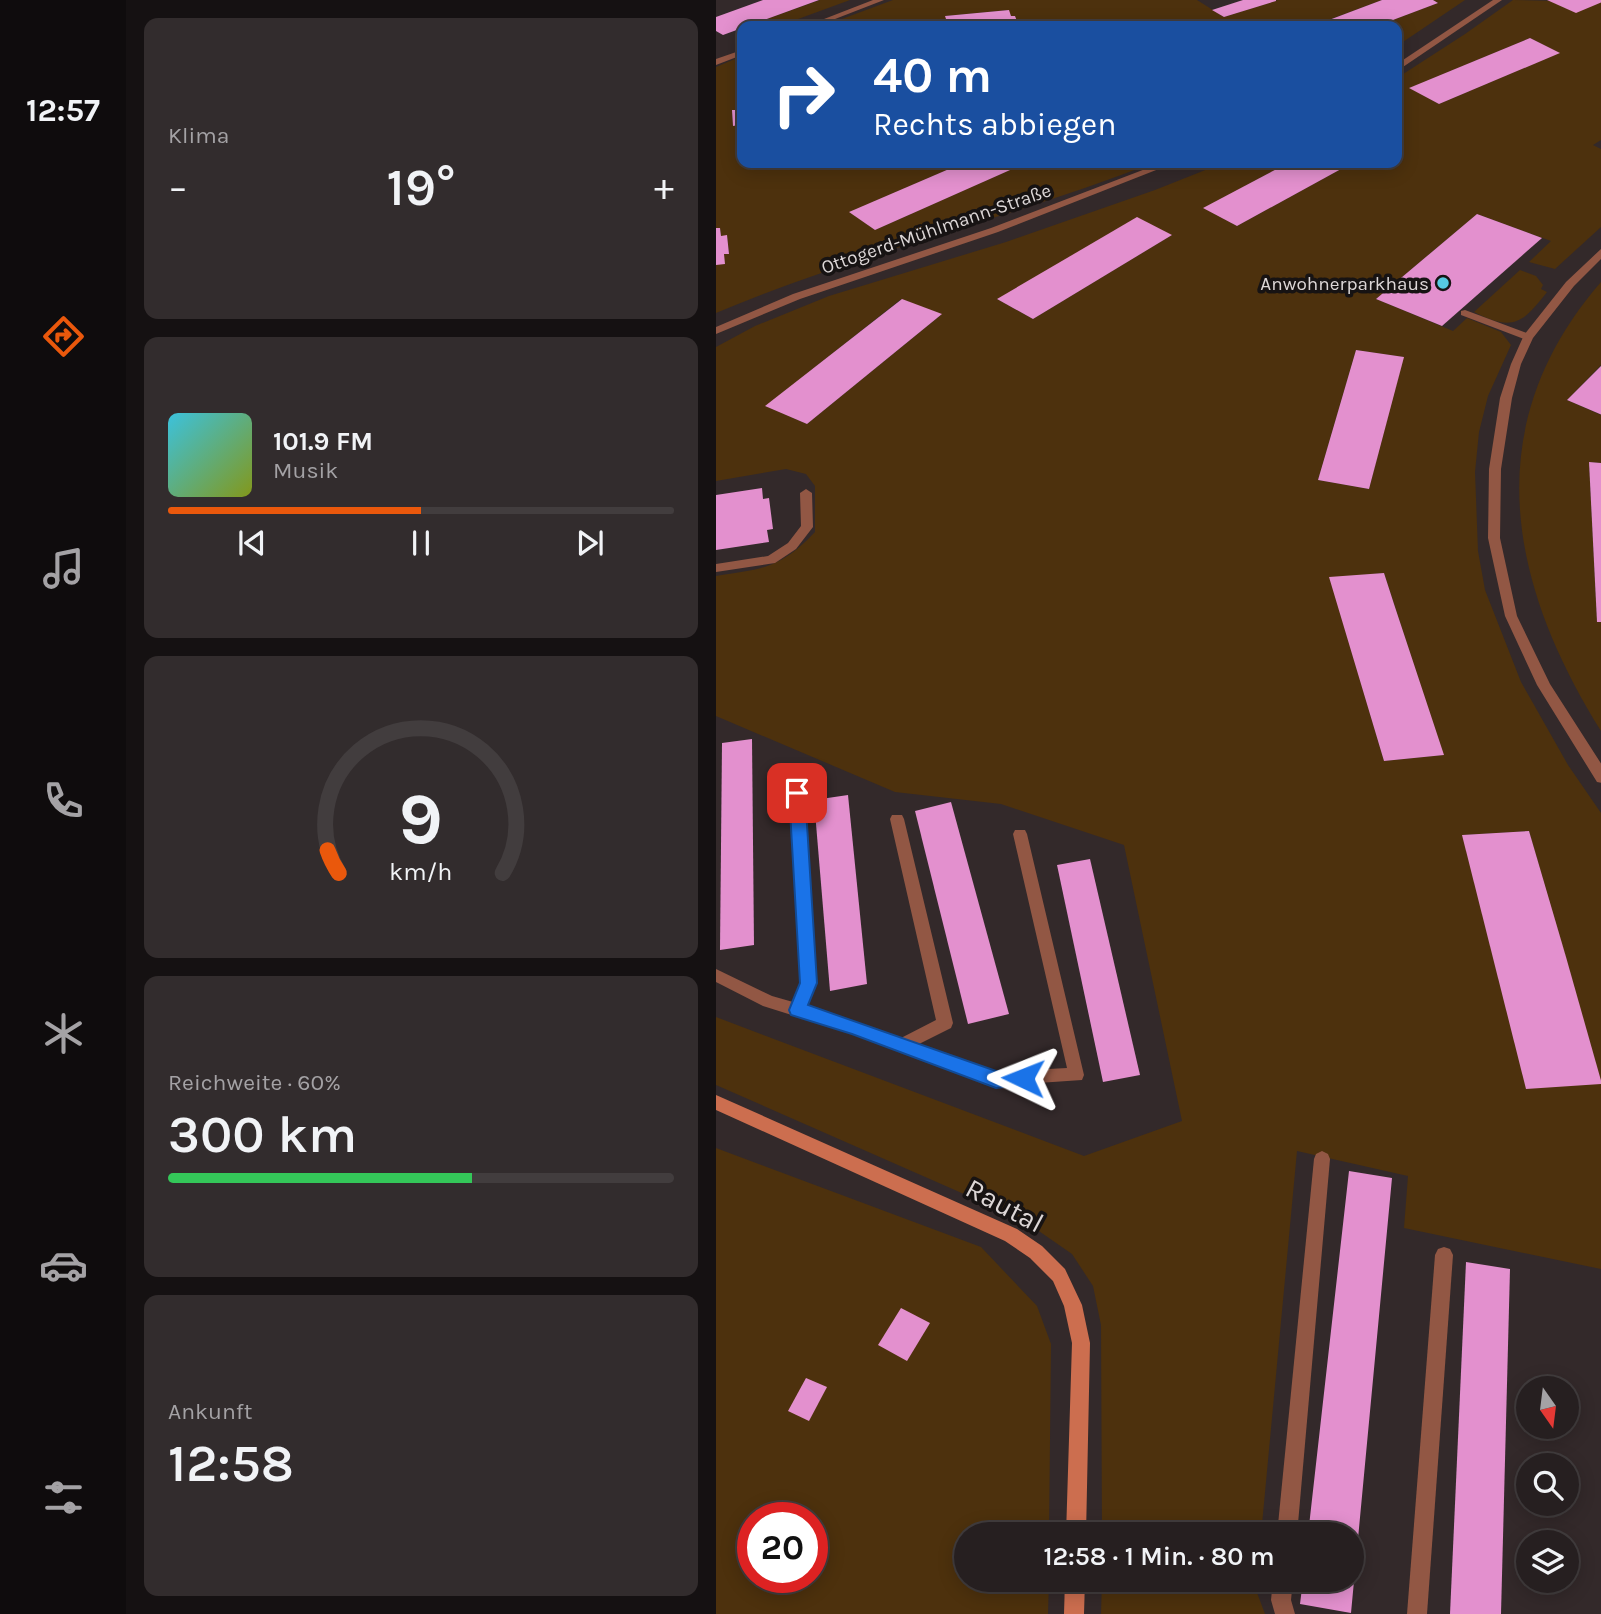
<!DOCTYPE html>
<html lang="de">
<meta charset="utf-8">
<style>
:root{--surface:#261f20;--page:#322c2d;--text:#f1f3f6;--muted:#a4a2a5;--line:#423d3e;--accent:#ea580c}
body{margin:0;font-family:Karla,sans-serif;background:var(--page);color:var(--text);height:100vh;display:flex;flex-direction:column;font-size:26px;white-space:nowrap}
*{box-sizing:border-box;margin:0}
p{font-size:23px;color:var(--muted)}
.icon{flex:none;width:38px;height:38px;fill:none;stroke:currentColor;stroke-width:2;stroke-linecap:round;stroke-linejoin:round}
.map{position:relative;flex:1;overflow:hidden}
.side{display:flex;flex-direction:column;gap:18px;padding:18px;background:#151112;width:590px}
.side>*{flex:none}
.top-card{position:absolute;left:21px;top:21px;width:665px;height:147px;border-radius:14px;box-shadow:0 4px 18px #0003,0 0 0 2px var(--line);background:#1a4fa0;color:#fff;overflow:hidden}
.needle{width:46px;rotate:166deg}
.controls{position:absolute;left:800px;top:1376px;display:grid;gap:14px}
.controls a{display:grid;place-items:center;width:63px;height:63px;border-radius:50%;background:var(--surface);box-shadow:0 4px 18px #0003,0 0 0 2px var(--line);font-size:35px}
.speed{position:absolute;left:21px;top:1502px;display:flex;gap:14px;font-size:35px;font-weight:700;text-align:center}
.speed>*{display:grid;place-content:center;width:91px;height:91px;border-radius:50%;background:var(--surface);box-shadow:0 4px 18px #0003,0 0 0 2px var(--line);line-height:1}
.speed .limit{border:10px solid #d22;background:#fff;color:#111}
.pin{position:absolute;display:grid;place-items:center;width:60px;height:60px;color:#fff;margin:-30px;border-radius:14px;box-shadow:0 4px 10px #0006}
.me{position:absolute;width:77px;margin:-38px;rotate:272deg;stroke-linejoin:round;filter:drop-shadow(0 0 5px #0008)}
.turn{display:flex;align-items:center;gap:24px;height:147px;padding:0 21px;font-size:32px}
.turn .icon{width:91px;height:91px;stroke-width:2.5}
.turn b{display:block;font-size:49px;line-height:60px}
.big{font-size:52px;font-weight:600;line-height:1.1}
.side .card{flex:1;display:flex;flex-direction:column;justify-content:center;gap:10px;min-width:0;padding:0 24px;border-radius:14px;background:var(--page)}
.side .dial{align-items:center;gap:0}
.dial svg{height:182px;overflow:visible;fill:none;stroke:var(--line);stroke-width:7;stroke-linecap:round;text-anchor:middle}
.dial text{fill:var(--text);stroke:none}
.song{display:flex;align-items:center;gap:21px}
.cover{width:84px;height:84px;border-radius:10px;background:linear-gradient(135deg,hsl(190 70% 55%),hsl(70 70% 35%))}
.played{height:7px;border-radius:4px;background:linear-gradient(90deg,var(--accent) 50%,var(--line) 50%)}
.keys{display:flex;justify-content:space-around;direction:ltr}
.heat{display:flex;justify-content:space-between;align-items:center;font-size:38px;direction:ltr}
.charge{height:10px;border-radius:5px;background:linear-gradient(90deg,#34c759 60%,var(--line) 0)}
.trip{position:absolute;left:238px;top:1522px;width:410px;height:70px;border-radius:35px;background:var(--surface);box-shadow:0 4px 18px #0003,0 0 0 2px var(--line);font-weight:600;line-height:70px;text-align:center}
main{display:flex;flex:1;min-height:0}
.tab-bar{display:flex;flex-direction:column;width:126px;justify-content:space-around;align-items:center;background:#0f0c0d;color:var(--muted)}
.tab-bar .icon{width:49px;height:49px}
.tab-bar .on{color:var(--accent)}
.tab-bar b{font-size:32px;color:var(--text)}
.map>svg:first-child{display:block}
</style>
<main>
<nav class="tab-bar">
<b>12:57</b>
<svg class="icon on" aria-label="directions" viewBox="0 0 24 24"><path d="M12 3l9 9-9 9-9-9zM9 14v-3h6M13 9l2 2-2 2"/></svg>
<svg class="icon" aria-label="music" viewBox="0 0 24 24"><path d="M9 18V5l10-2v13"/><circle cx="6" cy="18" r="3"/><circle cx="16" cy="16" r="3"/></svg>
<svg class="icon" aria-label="phone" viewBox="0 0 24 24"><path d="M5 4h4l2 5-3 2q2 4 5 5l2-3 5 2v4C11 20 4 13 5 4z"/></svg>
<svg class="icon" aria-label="climate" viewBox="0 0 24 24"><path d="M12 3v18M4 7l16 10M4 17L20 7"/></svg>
<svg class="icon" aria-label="car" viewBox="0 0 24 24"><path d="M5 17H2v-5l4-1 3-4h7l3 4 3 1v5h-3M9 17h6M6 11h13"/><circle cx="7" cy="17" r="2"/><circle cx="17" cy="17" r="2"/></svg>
<svg class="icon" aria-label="filters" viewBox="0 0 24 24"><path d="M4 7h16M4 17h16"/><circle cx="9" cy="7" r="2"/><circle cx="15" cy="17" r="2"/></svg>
</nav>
<section class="side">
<div class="card"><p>Klima</p>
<div class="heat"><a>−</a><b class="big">19°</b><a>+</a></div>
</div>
<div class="card">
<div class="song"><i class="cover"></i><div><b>101.9 FM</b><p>Musik</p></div></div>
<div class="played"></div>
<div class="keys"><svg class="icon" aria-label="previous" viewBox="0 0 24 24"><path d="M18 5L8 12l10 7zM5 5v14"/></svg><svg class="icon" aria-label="pause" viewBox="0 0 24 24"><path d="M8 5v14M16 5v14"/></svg><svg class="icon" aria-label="next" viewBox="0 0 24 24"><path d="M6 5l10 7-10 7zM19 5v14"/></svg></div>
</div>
<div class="card dial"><svg viewBox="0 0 100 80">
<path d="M14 69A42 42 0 1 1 86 69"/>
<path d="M14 69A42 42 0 0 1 9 59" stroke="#ea580c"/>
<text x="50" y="56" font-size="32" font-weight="700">9</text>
<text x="50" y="72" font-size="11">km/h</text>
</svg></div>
<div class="card"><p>Reichweite · 60%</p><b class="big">300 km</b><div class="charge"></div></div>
<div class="card"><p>Ankunft</p><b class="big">12:58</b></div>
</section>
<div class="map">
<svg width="886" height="1614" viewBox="0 0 886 1614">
<rect width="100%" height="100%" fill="#33292a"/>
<g fill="#4d310d" fill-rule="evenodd">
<path d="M104,0H134L63,26H31Z"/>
<path d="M177,0H481L508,17L562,0H666L596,26H303L299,16H295L292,10L230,16L231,22L227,23V26H107Z"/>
<path d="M717,0H749L681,46V26H661L722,3Z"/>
<path d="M797,0L885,2V140L877,145L885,149V227L839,269L813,262L835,241L761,214L660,299L737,331L751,318L785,332L795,345L772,396L763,432L759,472L762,551L769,590L805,682L852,765L885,813V1083L813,831L747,835L885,1084V1269L688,1228L692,1176L581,1151L545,1535H386L385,1325L377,1286L356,1254L307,1220L0,1085V1017L368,1156L466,1121L408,845L285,804L179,792L0,716V576C47,569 65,568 99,532V486L90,474L70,469L0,481V347L39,326L113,296L290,242L439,190L507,163H572L488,208L521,226L636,163H681V78L749,34ZM814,38L843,53L723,104L694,88ZM456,235L317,319L281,299H282ZM185,299L225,315L91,424L50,406ZM640,350L687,357L653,489L602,480ZM668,573L727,755L668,761L614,578Z"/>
<path d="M26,56V103H21V110L16,111L17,126L23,125V132H26V163H247L134,212L159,230L309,163H437C293,219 142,253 0,313V265L8,254L13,253L11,236H5L4,228H0V67Z"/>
<path d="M804,270L820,276L827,285L825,289L831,292C807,323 797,332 758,312Z"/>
<path d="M885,282V365L851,400L885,415V463L873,462L881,621L886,622L885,731C792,582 761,425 885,282Z"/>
<path d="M0,1148L265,1247L321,1306L335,1344L333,1535H250V1580H333L332,1614H0ZM37,1517H96V1577H37Z"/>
<path d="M386,1580H541L540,1590L549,1614H385Z"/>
</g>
<g fill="#e390ce">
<path d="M47,0H103L7,35L0,31V17Z"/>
<path d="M527,0H560V1L508,17L496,10Z"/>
<path d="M666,0H717L722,3L661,26H597Z"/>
<path d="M831,0H886V2L860,13Z"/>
<path d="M293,10L295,16H299L303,26H227L226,22H231L229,16Z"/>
<path d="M814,38L844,53L723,104L693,88Z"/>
<path d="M21,103H26V132L23,133V125L17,126L16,110H21Z"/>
<path d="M247,163H310L159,230L133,212Z"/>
<path d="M572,163H636L521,226L487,208Z"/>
<path d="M761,214L826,238L726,326L660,299Z"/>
<path d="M421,217L456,235L317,319L281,299Z"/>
<path d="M0,228H4L5,236L11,235L13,254H8L9,264L0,265Z"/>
<path d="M186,299L226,314L91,424L49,406Z"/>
<path d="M640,350L688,357L653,489L602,480Z"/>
<path d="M886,365V415L851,400Z"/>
<path d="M873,462L886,463V622H881Z"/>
<path d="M46,488L47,499L53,498L57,529L51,530L53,542L0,550V495Z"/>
<path d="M668,573L678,604L728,755L668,761L613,577Z"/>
<path d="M36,739L38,945L4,950L6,743Z"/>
<path d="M132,795L151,984L114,991L98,800Z"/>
<path d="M235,802L293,1014L252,1024L199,811Z"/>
<path d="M813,831L850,957L886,1084L810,1089L746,835Z"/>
<path d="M374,859L424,1075L387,1082L341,865Z"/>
<path d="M633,1171L676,1178L635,1613L584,1604L587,1580H635V1535H592Z"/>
<path d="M750,1262L794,1269L785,1614H734Z"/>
<path d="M185,1308L214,1323L191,1361L162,1345Z"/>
<path d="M90,1378L111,1387L93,1421L72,1411Z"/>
</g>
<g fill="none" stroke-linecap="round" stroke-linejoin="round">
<g fill="#925744" fill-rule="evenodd">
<path d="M749,310L816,335L817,337L812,340L808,339L745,315V311Z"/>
<path d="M90,489L96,493L97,527L80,549L59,563L0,572V564L52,556L72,543L85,526L84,493Z"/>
<path d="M81,788L86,789L88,793L100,983L91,1006L185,1038L220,1020L174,819L176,815H186L188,819L237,1023L235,1028L203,1044L280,1072L351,1068L297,834L299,830H309L311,834L368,1075L366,1080L280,1086L136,1034L47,1006L0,982V969L56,996L77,1002L84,983L74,793L76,789Z"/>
<path d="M606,1151L612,1154L614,1159L581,1535H561L598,1159L600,1154Z"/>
<path d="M728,1247L734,1249L737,1255L711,1614H691L719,1255L722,1249Z"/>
<path d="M557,1580H577L575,1600L579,1614H559L555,1600Z"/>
</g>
<g fill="#925744" fill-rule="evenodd">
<path d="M157,0H168L101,26H90Z"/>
<path d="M777,0H786L681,71V64Z"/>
<path d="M26,50V55L0,65V59Z"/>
<path d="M445,163H458L282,232L84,299L0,334V327L77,294L275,228Z"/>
<path d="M886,248V258L858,286L817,338L805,364L796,398L785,469L784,538L801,616L834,684L886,765V783L881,782L821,685L789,616L772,538L773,469L784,398L795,364L808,335L850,282Z"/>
</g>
<g fill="#cc6e4f" fill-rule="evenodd">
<path d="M0,1095L301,1229L326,1246L349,1269L366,1305L374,1343L370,1535H350L356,1343L348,1306L337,1281L314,1258L289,1241L0,1110Z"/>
<path d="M349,1580H369L368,1614H348Z"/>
</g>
</g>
<path fill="#1a73e8" stroke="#114b97" stroke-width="2" d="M81,787L89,793L101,983L92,1005L280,1071L307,1070L313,1072L316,1078L313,1084L280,1088L136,1034L75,1015L73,1010L84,983L73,793Z"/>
<circle fill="#56c9e1" stroke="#171313" stroke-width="2.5" cx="727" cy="283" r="7"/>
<g text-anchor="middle" stroke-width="7" stroke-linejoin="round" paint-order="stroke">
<g font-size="19" fill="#ddd7d7" stroke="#171313">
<text transform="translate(220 228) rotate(-19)" y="7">Ottogerd-Mühlmann-Straße</text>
</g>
<g font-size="19" fill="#ddd7d7" stroke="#171313" text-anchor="end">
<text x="713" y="290">Anwohnerparkhaus</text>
</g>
<g font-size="28" fill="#ddd7d7" stroke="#171313">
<text transform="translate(289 1205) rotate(28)" y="10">Rautal</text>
</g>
</g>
</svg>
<div class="controls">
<a><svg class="needle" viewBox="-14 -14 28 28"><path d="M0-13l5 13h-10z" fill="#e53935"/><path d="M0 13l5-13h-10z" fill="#a4a2a5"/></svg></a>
<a><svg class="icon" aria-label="search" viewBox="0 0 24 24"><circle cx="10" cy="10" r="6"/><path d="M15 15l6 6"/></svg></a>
<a><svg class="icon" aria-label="layers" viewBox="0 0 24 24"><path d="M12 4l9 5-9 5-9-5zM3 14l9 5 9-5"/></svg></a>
</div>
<div class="speed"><div class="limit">20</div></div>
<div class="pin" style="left:81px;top:793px;background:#d93025"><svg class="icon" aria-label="arrive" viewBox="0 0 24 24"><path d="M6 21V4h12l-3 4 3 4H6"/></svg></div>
<svg class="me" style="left:307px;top:1078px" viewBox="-20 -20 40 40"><path d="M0-17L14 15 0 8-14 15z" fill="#1a73e8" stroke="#fff" stroke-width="4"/></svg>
<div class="trip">12:58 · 1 Min. · 80 m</div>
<div class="top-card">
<div class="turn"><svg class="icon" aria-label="right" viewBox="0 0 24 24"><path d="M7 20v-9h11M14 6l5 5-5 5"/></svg><div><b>40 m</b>Rechts abbiegen</div></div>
</div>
</div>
</main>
